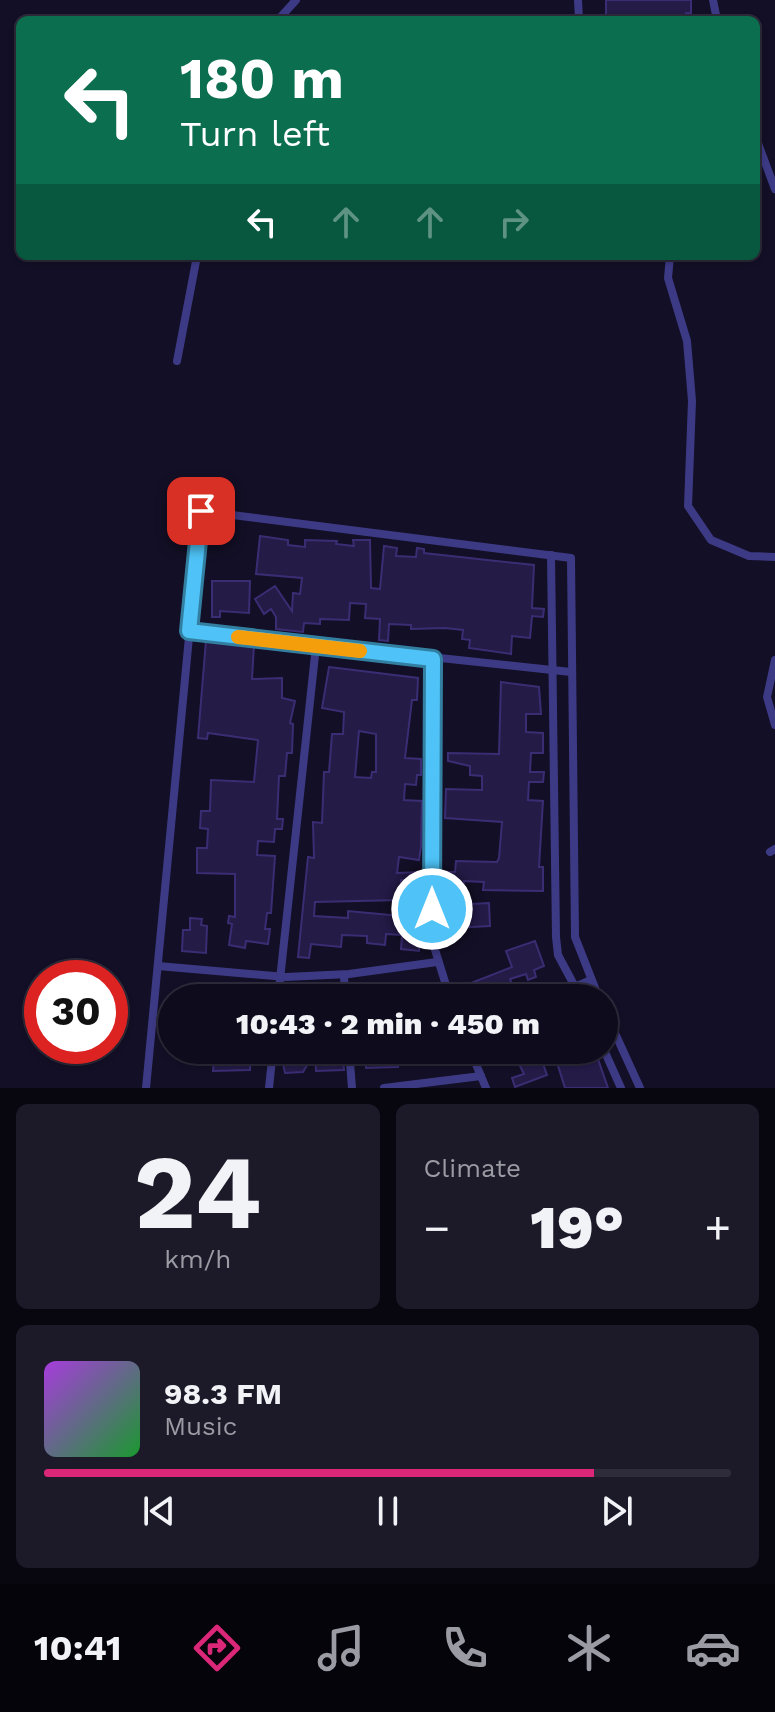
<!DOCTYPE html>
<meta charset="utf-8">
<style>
:root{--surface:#0e0b1c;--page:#1c1929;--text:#f1f3f6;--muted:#9b9ba3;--line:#2e2b3b;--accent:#db2777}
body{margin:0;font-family:"Work Sans",sans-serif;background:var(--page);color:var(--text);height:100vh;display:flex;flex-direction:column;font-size:30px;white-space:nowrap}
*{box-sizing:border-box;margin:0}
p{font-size:26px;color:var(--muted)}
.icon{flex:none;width:44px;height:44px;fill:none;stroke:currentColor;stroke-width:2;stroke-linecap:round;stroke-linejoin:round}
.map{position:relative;height:1088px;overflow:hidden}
.side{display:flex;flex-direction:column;gap:16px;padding:16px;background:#08060f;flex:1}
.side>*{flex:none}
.banner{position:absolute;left:16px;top:16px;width:744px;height:244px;border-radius:12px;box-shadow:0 2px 6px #0004,0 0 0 2px var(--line);background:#0b6e4f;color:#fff;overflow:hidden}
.speed{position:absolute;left:24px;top:960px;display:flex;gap:16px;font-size:40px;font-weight:700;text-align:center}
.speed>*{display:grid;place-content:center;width:104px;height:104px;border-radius:50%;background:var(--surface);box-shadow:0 2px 6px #0004,0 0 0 2px var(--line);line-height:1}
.speed .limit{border:12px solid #d22;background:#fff;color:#111}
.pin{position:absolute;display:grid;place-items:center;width:68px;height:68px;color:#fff;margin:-34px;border-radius:16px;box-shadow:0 4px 12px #0006}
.me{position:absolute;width:88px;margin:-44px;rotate:0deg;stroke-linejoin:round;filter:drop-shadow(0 0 6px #0008)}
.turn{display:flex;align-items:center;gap:28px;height:168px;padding:0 32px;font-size:36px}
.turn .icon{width:104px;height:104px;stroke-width:2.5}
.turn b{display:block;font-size:56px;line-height:68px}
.lanes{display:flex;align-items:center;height:76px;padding:0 32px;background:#0003;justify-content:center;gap:40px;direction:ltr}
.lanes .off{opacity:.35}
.big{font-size:60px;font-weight:800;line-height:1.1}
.side .tile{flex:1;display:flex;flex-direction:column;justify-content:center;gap:12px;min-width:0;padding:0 28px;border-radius:12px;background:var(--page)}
.side .dial{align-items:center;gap:0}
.dial b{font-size:104px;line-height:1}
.song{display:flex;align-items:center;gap:24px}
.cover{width:96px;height:96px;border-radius:12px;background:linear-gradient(135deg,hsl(280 70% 55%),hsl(130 70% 35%))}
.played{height:8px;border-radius:4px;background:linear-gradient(90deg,var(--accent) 80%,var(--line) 80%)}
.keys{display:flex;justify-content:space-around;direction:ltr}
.heat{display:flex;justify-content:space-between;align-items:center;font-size:44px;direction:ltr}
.side .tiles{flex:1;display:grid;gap:16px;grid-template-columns:1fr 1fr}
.tile:last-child{grid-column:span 2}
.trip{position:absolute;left:158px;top:984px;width:460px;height:80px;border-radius:40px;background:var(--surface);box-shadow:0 2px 6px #0004,0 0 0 2px var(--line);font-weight:800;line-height:80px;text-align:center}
.menu{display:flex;height:128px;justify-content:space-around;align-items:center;background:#06040b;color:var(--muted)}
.menu .icon{width:56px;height:56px}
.menu .current{color:var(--accent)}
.menu b{font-size:36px;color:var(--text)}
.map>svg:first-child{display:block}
</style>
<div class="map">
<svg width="775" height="1088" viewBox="0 0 775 1088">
<rect width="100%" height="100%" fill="#130f26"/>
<g fill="#241b47" stroke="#3b2d73" stroke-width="2" fill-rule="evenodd">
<path d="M606,0H691V13H686V20H612V16H606Z"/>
<path d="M260,536L288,540V545L305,547V540L337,541L336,544L354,546L353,540H370L371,588L380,589L384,546L397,548L396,556L416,557L417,548L424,549V553L534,565L532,608L544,609L543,617L532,616L530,638L512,636L511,654L469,648L470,640L462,639L463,630L445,628L411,629V625L389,624L388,641L379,640L380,619L365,618L366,604L350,603L349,620L320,619V624L304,623L303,632L276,629V617L271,609L264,614L255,599L275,586L292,611L293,593L300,594L302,578L256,574Z"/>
<path d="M212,581H250L249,613L220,611V617H212Z"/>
<path d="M206,640L254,645L252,679L282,678V698L295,701L290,723L293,724L292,753H287L285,776H279L277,819H283L282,829H275L274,842L258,841L257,855L275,856L271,913H267L265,929H270L268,944L246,941L245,948L229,945L232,924L228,923L229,916L235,917V874L197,873V848H207L208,829L200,828L201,811H210L211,780L254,782L258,740L208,733L207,739L198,738Z"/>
<path d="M329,667L418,678L417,700H412L405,758L421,759V775H417L416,785L405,784L404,800L422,801L421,847L419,860L399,857L397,873L421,872V880H401V900L315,902L314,916L348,918V911L422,918L419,951L401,949L402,935L386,934L385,945L367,943V936L342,935L341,947L311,944L309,958L298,957L308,857L314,858L313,822L322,823L324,772H329L332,734H343L344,712L322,708ZM359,731L376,734V772H372L371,778L355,777Z"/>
<path d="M501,682L539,687L541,714H526V732L543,733V753H531L530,772H544L543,782H529L528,800L543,801L539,867H543V891L483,890L484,882L464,881L463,892L447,891L448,872H455L456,861L497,862L499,858L502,822L445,818L446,789L482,790V776L470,775V766L448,761V753L499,754Z"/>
<path d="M489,903L490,926L453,928L452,905Z"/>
<path d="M190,918L202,919L201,925L207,926L206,953L182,951L183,930H190Z"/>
<path d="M535,941L544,966L534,970L536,977L528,980L526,974L510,979L517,998H472L466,985L512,967L506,951Z"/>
<path d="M224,983H231V988L266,990V998H223Z"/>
<path d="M187,1050H251L250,1070L213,1071L214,1058L187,1055Z"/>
<path d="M280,1050H342L344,1070L316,1071L315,1052L303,1072L285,1073Z"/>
<path d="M366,1050H425V1057L398,1058V1067L366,1068Z"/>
<path d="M512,1050H538L547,1075L515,1087L512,1078L524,1074Z"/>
<path d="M553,1050H582L587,1063L598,1059L608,1088H565Z"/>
</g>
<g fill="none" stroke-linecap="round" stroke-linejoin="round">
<g stroke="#3d3a85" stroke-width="8">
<path d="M578,0L579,20"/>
<path d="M713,0L717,20"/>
<path d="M278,20L296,0"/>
<path d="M756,138L775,189"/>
<path d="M670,256L668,278L687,341L692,401L688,506L711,540L749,556L775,557"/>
<path d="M177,361L197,256"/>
<path d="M551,555L556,937L558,955L581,998"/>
<path d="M189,631L571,672"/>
<path d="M433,659L432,940L450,998"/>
<path d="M775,660L767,697L775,725"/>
<path d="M770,852L775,849"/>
<path d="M158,966L286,977L349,974L437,962"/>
<path d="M344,975L345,998"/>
<path d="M278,998L316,646"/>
<path d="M549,998L591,980"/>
<path d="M604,1009L640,1088"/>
<path d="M349,1050L352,1088"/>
<path d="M470,1050L486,1088"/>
<path d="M604,1050L621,1088"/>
<path d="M146,1088L201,511L571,558L575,937L599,998"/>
<path d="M269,1088L273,1050"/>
<path d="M384,1088L481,1076"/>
</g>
</g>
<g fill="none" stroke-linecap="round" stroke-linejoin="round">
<g stroke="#337fa1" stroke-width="20">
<path id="route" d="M201,511L189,631L433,659L432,909"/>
</g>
<use href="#route" stroke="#4fc3f7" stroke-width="14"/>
<path stroke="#f59e0b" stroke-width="14" d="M238,637L360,651"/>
</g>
</svg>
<div class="speed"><div class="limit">30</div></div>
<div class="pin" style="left:201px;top:511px;background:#d93025"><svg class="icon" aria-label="arrive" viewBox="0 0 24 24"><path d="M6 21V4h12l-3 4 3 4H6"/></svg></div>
<svg class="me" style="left:432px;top:909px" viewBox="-20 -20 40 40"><circle r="17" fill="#4fc3f7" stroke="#fff" stroke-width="3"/><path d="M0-11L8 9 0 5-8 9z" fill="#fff"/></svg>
<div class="trip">10:43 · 2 min · 450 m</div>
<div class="banner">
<div class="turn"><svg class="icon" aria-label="left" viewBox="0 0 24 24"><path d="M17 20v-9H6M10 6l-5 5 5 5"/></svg><div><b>180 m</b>Turn left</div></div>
<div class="lanes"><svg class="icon" aria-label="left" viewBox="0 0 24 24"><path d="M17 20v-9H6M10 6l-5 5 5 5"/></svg><svg class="icon off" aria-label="ahead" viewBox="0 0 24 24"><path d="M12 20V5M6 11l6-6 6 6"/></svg><svg class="icon off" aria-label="ahead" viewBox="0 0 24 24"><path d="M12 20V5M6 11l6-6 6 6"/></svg><svg class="icon off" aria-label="right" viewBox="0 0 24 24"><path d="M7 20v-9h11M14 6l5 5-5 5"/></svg></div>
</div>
</div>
<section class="side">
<div class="tiles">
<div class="tile dial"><b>24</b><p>km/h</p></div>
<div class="tile"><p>Climate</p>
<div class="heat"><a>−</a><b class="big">19°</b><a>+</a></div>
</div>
<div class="tile">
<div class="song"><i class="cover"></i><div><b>98.3 FM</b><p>Music</p></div></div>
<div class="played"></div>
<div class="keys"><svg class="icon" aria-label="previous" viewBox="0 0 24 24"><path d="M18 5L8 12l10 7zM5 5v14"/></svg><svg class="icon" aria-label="pause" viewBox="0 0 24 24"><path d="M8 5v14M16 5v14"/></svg><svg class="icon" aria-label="next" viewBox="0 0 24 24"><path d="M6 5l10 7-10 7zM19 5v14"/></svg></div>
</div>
</div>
</section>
<nav class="menu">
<b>10:41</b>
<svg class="icon current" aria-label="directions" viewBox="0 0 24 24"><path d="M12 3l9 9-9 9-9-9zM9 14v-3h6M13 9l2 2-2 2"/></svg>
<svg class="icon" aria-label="music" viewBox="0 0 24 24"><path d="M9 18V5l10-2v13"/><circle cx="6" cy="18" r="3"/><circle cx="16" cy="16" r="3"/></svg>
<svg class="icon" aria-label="phone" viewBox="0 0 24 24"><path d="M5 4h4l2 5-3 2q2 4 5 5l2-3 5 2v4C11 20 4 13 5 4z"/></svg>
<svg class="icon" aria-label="climate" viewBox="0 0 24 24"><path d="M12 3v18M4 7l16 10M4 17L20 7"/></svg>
<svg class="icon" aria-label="car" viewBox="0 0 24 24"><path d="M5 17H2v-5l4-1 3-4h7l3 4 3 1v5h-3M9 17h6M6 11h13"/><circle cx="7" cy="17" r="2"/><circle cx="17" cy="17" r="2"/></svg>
</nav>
